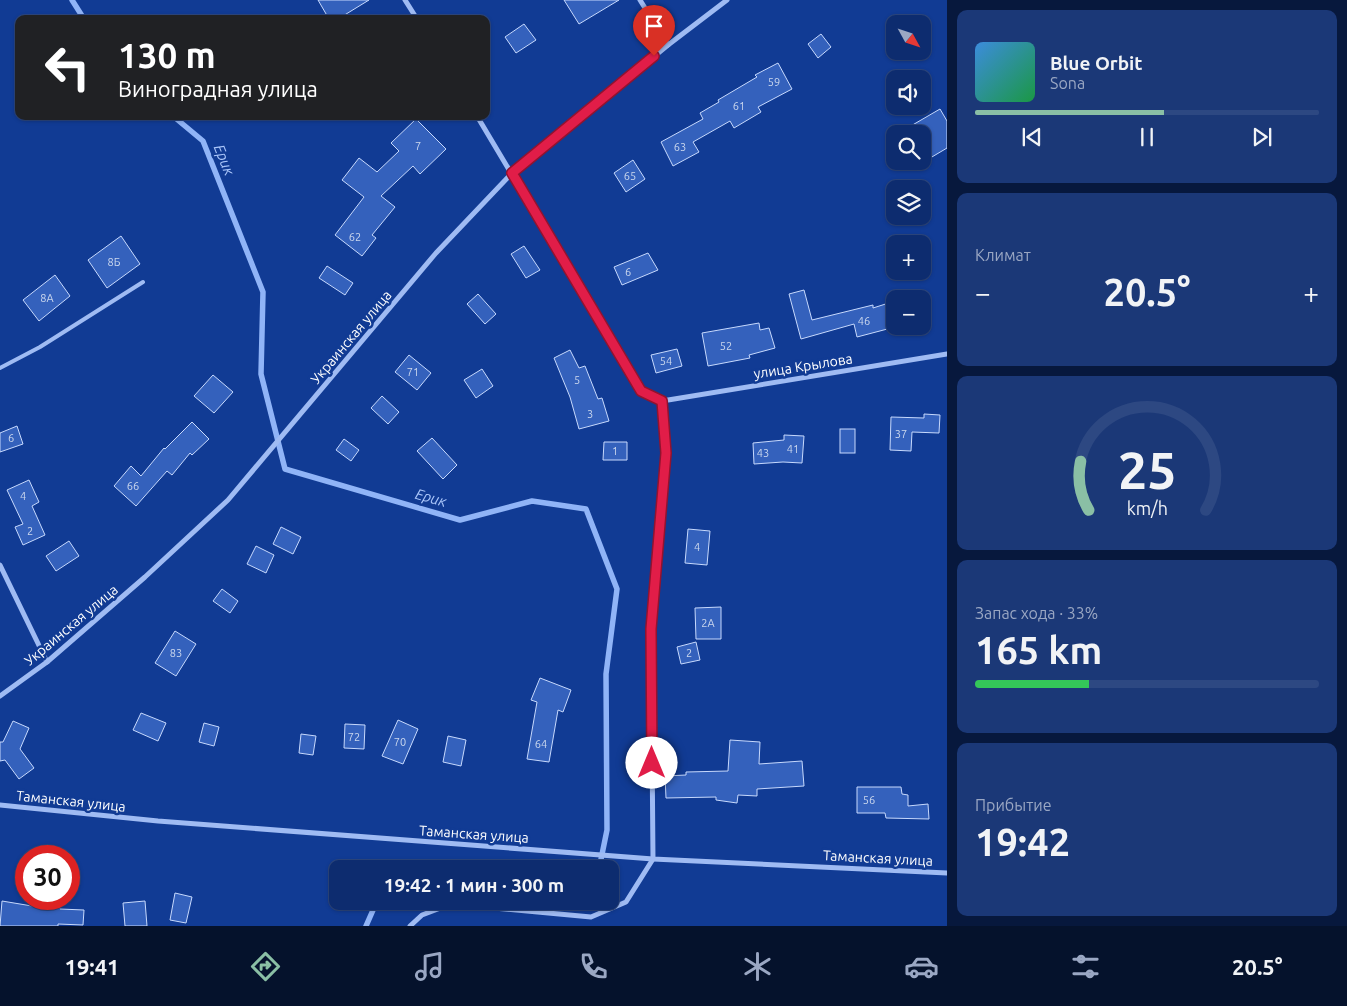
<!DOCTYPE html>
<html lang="ru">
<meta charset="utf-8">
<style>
:root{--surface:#0d2c6f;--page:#1b3877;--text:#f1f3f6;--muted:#9aa7c3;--line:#2d4882;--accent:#8abfa5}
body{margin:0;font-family:Ubuntu,sans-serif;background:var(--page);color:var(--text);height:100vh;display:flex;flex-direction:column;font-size:19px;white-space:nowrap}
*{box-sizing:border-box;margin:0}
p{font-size:16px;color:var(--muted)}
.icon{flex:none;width:28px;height:28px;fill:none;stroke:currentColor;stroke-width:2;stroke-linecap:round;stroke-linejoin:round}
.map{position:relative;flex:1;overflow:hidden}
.details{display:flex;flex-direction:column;gap:10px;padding:10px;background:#07183d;width:400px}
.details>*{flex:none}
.hud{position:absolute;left:15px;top:15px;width:475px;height:105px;border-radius:10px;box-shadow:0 1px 4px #0004,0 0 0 1px var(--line);background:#202124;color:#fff;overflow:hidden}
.needle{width:32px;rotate:130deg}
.controls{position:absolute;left:886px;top:15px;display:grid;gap:10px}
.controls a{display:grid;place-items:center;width:45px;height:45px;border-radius:10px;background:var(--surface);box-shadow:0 1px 4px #0004,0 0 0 1px var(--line);font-size:25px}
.speed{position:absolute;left:15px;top:845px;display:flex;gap:10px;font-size:25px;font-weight:700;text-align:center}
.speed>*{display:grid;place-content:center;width:65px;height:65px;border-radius:50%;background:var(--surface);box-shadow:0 1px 4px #0004,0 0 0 1px var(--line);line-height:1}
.speed .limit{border:8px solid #d22;background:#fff;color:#111}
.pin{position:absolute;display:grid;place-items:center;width:42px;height:42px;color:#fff;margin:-51px -21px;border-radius:50% 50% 50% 0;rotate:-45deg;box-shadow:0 0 5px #0007}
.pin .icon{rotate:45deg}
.me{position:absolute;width:55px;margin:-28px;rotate:0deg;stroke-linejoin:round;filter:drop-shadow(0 0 4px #0008)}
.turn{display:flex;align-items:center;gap:18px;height:105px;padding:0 20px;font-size:22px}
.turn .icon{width:65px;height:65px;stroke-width:2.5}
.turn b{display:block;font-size:35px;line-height:42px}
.big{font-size:38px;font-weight:700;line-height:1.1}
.details .card{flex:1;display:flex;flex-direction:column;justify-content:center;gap:8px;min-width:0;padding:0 18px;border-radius:10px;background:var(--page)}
.details .dial{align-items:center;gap:0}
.dial svg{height:130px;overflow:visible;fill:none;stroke:var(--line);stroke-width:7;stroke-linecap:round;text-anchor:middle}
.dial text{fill:var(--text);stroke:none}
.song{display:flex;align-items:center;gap:15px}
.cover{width:60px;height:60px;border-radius:8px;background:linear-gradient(135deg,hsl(210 70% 55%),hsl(140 70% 35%))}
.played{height:5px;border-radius:2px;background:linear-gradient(90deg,var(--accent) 55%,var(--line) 55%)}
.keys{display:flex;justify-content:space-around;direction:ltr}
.heat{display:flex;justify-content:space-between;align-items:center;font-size:28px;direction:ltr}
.charge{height:8px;border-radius:4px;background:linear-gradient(90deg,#34c759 33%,var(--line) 0)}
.trip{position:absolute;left:329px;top:860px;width:290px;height:50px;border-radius:10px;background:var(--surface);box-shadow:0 1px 4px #0004,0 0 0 1px var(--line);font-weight:700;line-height:50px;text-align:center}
.dock{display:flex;height:80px;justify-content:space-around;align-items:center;background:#05122c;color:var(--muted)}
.dock .icon{width:35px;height:35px}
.dock .on{color:var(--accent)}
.dock b{font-size:22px;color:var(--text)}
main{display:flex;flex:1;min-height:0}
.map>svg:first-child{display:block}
</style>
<main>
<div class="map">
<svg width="947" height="926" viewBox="0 0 947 926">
<rect width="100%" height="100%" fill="#113b94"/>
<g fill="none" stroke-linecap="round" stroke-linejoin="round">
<g stroke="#90b4f7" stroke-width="5.5">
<path d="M72,0L84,19"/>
<path d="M173,116L203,141L263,292L261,374L285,469L460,520L532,501L586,509L617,589L606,674L607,830L599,869"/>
<path d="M366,926L377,901"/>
</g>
</g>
<g fill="#3461bc" stroke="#c7d9fd">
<path d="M318,0H369L338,19H329Z"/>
<path d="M564,0H619L579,24Z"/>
<path d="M524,24L536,40L516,53L505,37Z"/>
<path d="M821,34L831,47L818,58L808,44Z"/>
<path d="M778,63L792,89L758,107L761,112L734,128L730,121L693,142L699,152L673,166L661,142L703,119L700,113L719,102L718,100L757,77L755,75Z"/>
<path d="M940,109L947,121V148L915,167L912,161H922V134H897Z"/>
<path d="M416,119L446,149L420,174L413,166L381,196L395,207L372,235L376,238L362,256L335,235L364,197L342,180L359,158L377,172L399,151L391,143Z"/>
<path d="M633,160L645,179L626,192L614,173Z"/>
<path d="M121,236L140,264L107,288L88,260Z"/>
<path d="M524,246L540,270L526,278L511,254Z"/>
<path d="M648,253L658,270L622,285L614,267Z"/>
<path d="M327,266L353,283L345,295L319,278Z"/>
<path d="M55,275L70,296L39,321L23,300Z"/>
<path d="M804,290L812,320L873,305V308L895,301V327L857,337L854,324L801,339L789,294Z"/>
<path d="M478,294L496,314L485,324L467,304Z"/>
<path d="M759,323L760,330L769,328L775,348L749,355L750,358L708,366L702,333Z"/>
<path d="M677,349L682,366L656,373L651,355Z"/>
<path d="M570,350L579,368L585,366L598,399L602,398L609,421L579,429L570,397L554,358Z"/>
<path d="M409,355L431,373L417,390L395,372Z"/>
<path d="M482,369L493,386L476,398L464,380Z"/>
<path d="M213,375L233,392L214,413L194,396Z"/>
<path d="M382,396L399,412L388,424L371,408Z"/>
<path d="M924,414L940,415L939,433L912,432L911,451L890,450L891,417L924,418Z"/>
<path d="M192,422L209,439L192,455L190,453L172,475L167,471L136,506L114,486L131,466L141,476L164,448L165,449Z"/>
<path d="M17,426L23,444L0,452V433Z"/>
<rect x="840" y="429" width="15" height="24"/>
<path d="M784,435L804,436L802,463L783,462L754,464L753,443L784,440Z"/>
<path d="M432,438L457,465L443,479L417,451Z"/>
<path d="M344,439L359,450L351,461L336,450Z"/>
<path d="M604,442H627V460H603Z"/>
<path d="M29,480L39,502L32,506L45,535L23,545L15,527L23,524L7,490Z"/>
<path d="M281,527L301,537L293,554L273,544Z"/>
<path d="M688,529L710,531L707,565L685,563Z"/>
<path d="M69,541L79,556L56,571L46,556Z"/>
<path d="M256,546L274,555L266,573L247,564Z"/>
<path d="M222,589L238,601L230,613L213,601Z"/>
<path d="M721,607V639H696L695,608Z"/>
<path d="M175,631L196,644L176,676L155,663Z"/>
<path d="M696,642L700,660L681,664L677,647Z"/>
<path d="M540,678L571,690L563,712L558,710L549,762L527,759L537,702L531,700Z"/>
<path d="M141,713L166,723L158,741L133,730Z"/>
<path d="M398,720L418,729L403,764L382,756Z"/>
<path d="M13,721L29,728L20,749L34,768L19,779L5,760L0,761V742H3Z"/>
<path d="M204,723L219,727L214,746L199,742Z"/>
<path d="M345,724L365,725L364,749L344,748Z"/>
<path d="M301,734L316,736L313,755L299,753Z"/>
<path d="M448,736L466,740L461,766L443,762Z"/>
<path d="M730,740L760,742L759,764L802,761L804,786L757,789V796L738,795L737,803L716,800V797L666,798L665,776L686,775V772L728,771Z"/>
<path d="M857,787H901L902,794L908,795V806L928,804L929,819L886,818L885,813H857Z"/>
<path d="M175,893L192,897L186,923L170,920Z"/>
<path d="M2,901L44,908V903L60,905V909L84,910L83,925L58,924V926H0Z"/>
<path d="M145,901L147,926H125L123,903Z"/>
</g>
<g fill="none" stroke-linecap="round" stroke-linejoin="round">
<path stroke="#9fbbf3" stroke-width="4" d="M0,368L40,347L143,282"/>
<g stroke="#9fbbf3" stroke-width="5">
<path d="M405,0L417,19"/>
<path d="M640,0L668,45"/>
<path d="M662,401L947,354"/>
<path d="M0,565L47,662"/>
<path d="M0,696L47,662L145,577L228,500L436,253L512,173L668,45L727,0"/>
<path d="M0,805L158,821L653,859L947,873"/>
<path d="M410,926L422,915L451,904L591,917L626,902L653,859L651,629L666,453L662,401L641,391L477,116"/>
</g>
</g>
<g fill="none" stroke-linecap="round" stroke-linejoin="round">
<g stroke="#92132f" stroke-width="12">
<path id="route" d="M652,763L651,629L666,453L662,401L641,391L512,173L654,56"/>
</g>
<use href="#route" stroke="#e11d48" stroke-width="9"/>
</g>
<g text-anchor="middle" stroke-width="5" stroke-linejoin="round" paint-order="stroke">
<g font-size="11" fill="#ccd8ee">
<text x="774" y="86">59</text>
<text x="739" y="110">61</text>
<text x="418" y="150">7</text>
<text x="680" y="151">63</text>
<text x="630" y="180">65</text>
<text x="355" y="241">62</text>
<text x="114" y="266">8Б</text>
<text x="628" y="276">6</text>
<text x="47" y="302">8А</text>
<text x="864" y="325">46</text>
<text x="726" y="350">52</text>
<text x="666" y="365">54</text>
<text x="413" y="376">71</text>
<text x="577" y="384">5</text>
<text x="590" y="418">3</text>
<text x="901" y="438">37</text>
<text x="11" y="442">6</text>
<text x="793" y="453">41</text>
<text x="615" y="455">1</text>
<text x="763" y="457">43</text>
<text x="133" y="490">66</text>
<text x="23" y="500">4</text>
<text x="30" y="535">2</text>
<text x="697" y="551">4</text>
<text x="708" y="627">2А</text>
<text x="176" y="657">83</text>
<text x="689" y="657">2</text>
<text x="354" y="741">72</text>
<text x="400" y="746">70</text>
<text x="541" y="748">64</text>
<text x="869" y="804">56</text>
</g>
<g font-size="14" fill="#fff" stroke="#113b94">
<text transform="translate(351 337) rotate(-50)" y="5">Украинская улица</text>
<text transform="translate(803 366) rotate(-9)" y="5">улица Крылова</text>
<text transform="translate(71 625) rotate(-40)" y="5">Украинская улица</text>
<text transform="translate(71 801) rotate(6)" y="5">Таманская улица</text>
<text transform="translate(474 834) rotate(4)" y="5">Таманская улица</text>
<text transform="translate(878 858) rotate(3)" y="5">Таманская улица</text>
</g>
<g font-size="15" font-style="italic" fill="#abc6fa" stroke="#113b94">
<text transform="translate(224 160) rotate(68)" y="5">Ерик</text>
<text transform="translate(431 498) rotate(16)" y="5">Ерик</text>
</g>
</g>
</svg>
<div class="controls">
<a><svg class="needle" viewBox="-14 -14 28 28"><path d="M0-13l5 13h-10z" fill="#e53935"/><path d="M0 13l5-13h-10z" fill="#9aa7c3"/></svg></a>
<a><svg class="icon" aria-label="sound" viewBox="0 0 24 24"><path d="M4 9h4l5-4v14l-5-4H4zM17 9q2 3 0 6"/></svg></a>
<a><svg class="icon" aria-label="search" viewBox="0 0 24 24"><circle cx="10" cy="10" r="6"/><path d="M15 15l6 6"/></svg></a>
<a><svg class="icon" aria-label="layers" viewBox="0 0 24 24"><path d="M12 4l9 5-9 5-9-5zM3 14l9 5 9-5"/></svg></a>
<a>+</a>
<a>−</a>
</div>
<div class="speed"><div class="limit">30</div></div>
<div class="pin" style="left:654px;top:56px;background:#d93025"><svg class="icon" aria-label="arrive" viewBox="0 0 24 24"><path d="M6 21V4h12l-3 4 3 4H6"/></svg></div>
<svg class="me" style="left:652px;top:763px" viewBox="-20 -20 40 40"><circle r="19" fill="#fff"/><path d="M0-13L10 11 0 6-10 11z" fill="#e11d48"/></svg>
<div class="trip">19:42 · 1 мин · 300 m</div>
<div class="hud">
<div class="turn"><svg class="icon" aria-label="left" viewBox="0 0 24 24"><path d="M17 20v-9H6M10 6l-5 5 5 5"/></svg><div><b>130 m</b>Виноградная улица</div></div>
</div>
</div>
<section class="details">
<div class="card">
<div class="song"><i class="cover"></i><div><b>Blue Orbit</b><p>Sona</p></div></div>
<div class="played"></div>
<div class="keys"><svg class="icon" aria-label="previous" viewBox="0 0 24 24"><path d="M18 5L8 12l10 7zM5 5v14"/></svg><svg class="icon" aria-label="pause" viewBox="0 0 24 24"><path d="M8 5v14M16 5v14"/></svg><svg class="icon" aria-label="next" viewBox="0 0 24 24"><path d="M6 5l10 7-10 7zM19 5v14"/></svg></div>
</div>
<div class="card"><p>Климат</p>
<div class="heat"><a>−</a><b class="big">20.5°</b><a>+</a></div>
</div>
<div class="card dial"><svg viewBox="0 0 100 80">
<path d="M14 69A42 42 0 1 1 86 69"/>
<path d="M14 69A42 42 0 0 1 9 39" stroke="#8abfa5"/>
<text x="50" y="56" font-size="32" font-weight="700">25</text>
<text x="50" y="72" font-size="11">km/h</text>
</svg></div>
<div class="card"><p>Запас хода · 33%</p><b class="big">165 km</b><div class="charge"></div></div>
<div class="card"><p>Прибытие</p><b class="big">19:42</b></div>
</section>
</main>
<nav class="dock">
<b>19:41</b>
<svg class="icon on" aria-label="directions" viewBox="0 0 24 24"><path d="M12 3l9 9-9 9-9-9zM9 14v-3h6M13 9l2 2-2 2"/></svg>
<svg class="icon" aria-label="music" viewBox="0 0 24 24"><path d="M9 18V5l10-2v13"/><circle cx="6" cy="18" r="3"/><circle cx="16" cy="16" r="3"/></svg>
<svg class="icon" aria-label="phone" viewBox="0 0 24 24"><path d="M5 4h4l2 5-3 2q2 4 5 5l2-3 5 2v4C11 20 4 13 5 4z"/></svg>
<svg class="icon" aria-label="climate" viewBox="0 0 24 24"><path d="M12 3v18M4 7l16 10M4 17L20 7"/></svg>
<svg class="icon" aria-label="car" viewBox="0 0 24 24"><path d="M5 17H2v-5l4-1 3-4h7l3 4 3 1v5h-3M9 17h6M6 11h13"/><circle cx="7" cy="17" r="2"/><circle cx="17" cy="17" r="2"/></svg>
<svg class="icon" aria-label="filters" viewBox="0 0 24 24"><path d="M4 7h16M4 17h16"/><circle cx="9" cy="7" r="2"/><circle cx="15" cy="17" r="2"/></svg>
<b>20.5°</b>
</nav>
